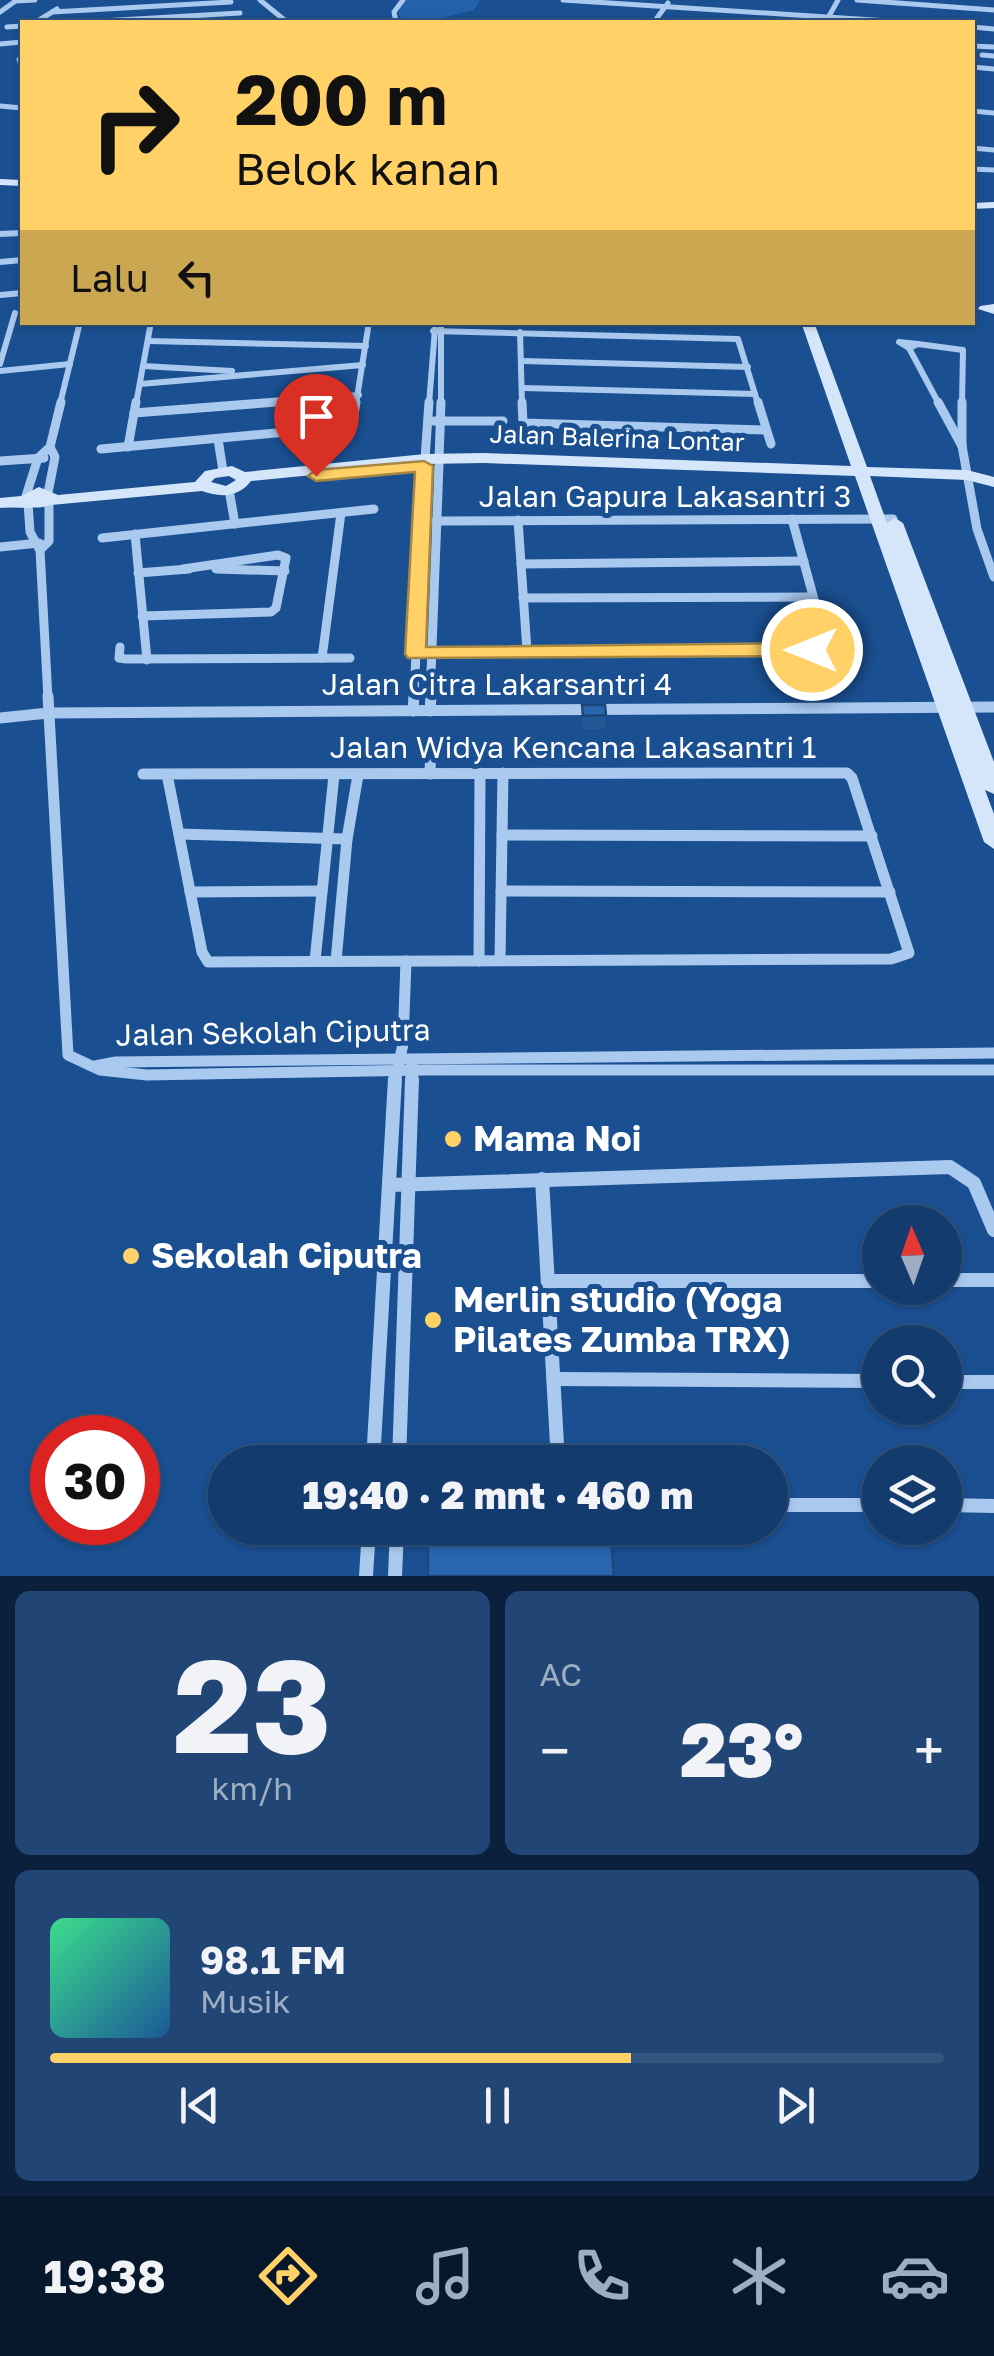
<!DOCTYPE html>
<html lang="id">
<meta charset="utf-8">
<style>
:root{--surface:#143b6d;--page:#214675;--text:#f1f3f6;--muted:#9dadc2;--line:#335580;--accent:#ffd167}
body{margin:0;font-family:"Golos Text",sans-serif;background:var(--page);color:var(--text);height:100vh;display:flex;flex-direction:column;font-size:38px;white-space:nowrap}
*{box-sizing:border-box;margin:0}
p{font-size:32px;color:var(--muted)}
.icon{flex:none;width:55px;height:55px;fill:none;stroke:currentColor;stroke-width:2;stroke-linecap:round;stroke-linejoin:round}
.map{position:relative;height:1576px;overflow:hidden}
.panel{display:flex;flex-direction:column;gap:15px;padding:15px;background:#0b203c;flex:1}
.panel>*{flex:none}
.guide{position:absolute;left:20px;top:20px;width:955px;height:305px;border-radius:0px;box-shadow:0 2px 8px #0004,0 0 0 2px var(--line);background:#ffd167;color:#111;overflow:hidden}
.needle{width:65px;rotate:358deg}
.fabs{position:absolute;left:862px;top:1205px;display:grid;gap:20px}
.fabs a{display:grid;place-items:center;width:100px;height:100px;border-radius:50%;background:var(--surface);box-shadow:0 2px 8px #0004,0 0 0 2px var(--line);font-size:50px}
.speed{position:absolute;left:30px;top:1415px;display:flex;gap:20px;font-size:50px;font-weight:700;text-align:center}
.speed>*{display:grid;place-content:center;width:130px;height:130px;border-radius:50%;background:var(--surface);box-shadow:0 2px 8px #0004,0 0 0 2px var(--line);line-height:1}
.speed .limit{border:15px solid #d22;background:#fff;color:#111}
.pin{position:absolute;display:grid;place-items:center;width:85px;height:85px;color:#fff;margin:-102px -42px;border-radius:50% 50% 50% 0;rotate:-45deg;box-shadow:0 0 10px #0007}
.pin .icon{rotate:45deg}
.me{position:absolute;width:110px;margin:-55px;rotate:270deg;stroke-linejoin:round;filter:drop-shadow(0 0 8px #0008)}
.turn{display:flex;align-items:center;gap:35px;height:210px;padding:0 50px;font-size:45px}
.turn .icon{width:130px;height:130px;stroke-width:2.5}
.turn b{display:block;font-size:70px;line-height:85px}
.then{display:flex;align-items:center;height:95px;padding:0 50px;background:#0003;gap:20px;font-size:38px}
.big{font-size:75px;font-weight:800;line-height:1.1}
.panel .card{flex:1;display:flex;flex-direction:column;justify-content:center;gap:15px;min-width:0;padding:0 35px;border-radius:15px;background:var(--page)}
.panel .dial{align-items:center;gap:0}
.dial b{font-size:130px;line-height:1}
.song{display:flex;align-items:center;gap:30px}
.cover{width:120px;height:120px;border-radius:15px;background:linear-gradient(135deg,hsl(150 70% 55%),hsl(210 70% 35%))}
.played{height:10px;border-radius:5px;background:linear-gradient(90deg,var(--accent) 65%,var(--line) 65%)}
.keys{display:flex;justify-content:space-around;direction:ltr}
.heat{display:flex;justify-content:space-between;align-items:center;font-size:55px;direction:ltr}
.panel .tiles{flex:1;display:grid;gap:15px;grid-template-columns:1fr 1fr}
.card:last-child{grid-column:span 2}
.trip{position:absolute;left:208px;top:1445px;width:580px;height:100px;border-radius:50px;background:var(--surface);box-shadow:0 2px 8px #0004,0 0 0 2px var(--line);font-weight:800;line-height:100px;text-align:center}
.dock{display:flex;height:160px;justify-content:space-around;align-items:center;background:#08182c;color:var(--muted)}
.dock .icon{width:70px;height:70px}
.dock .selected{color:var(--accent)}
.dock b{font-size:45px;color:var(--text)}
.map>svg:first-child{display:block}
</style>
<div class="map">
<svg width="994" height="1576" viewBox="0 0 994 1576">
<rect width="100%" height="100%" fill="#1a4f91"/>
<path fill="#2361aa" d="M406,0H480L474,10L446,17L442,22L403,21L398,14Z"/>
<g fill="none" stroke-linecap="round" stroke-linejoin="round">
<g stroke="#a9c9ef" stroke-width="5">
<path d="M260,0L287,22"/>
<path d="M563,0L904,22"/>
<path d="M857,0L994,10"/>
<path d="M15,1L35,0"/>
<path d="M0,12L17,0"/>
<path d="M52,12L231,2"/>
<path d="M828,18L838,0"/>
<path d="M36,22L57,9"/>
<path d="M84,22L240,13"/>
<path d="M396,22L394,12L403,0"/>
<path d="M654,22L668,3"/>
<path d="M7,27L22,26"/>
<path d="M972,27L994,29"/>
<path d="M0,44L22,42"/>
<path d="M972,46L994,47"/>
<path d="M982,55L994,56"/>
<path d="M22,57L19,59L22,69"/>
<path d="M972,67L994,69"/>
<path d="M0,106L22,108"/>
<path d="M972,111L994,113"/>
<path d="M972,148L994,150"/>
<path d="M972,169L994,170"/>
</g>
<g stroke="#a9c9ef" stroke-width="6">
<path d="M0,234L22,233"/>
<path d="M0,262L22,260"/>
<path d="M0,295L22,293"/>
<path d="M441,322V404"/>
<path d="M433,331L738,339L758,404"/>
<path d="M520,332L522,404"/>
<path d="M148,341L366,346"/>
<path d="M909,348L899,342L918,344"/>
<path d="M522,361L748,367"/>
<path d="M0,364L15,313"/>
<path d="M143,366L232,371"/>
<path d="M0,371L70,364"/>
<path d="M140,384L363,365"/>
<path d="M523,388L755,394"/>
<path d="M60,404L80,322"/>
<path d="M136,404L151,322"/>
<path d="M246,404L359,395"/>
<path d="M356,404L369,322"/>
<path d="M429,404L435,329"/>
<path d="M939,404L909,348L918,344L963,350L962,404"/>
</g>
<g stroke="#a9c9ef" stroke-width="9">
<path d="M522,402L523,423L766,430"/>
<path d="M758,402L771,444"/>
<path d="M938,402L962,446"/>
<path d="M134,413L277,402"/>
<path d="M434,421H503"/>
<path d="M218,439L223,471"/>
<path d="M962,446L977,529L994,577"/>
<path d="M962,446V402"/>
<path d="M128,447L136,402"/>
<path d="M101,449L352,426L356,402"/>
<path d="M425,459L429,402"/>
<path d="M439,459L441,402"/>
<path d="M0,461L44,458"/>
<path d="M229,490L235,524"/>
<path d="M48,493L55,457L50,447L61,402"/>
<path d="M26,496L38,458L50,447"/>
<path d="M28,503L30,532L40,550L48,699"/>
<path d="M518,520L527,651"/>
<path d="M436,521L893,519"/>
<path d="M135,534L147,660"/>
<path d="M102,538L374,509"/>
<path d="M0,547L39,543"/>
<path d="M40,550L49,541V501"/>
<path d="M521,564L804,561"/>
<path d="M216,569L285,571"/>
<path d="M138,573L189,569"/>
<path d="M523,598L813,597"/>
<path d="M142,616L271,612L276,608L286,558L278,555L183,569"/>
<path d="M120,647L119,658L126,659L350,658"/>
<path d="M416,654L819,649L826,643L792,519"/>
<path d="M322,658L341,513"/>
<path d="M414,699L424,466"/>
<path d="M430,699L439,465"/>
</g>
<g stroke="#a9c9ef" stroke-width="11">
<path d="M48,696L68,1055L100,1070L147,1075L426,1070H994"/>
<path d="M413,711L414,696"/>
<path d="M430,711L431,696"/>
<path d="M0,718L48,713L994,707"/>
<path d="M143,774L847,773L852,778L909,953L891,959L208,962L202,952L167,774"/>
<path d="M430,774L431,740"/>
<path d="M179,834L347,839"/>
<path d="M502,835L872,836"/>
<path d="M501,891L890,892"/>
<path d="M190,892L322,891"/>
<path d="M500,960L503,773"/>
<path d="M315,961L334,775"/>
<path d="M336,961L347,839L358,775"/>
<path d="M479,961L480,773"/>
<path d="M95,1066L116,1062L994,1053"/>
<path d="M395,1081L403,1044L406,961"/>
<path d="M411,1081L412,1064"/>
</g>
<g stroke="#a9c9ef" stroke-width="14">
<path d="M542,1179L558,1462"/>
<path d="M390,1185L950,1167L974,1183L994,1230"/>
<path d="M945,1280H994"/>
<path d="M550,1281H880"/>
<path d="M555,1379L880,1381"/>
<path d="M945,1382H994"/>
<path d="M373,1462L395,1079"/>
<path d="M399,1462L412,1079"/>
<path d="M770,1505H880"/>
<path d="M945,1505L994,1506"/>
<path d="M366,1576L369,1528"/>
<path d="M395,1576L397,1528"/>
</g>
<g fill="#d6e6fa" fill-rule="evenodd">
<path d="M0,179L22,180V186L0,185Z"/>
<path d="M994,202V208L972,209V203Z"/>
<path d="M994,304V314L978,309L980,306Z"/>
<path d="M801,322H814L867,467L967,470L994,477V487L967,480L870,476L887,523L895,518L903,523L994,762V794L985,790L994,814V849L984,842L855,476L484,463L425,464L251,481C239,497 221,498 202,491L51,505C39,510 15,506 0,508V498L21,496L39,487L58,495L195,482L205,471L232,466L245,472L425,454L484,453L851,466ZM229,476L236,480L226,486L211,482L215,478Z"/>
</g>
</g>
<path fill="#235896" d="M582,705L606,715L605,729H582Z"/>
<g fill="#2966af" stroke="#1d477a" stroke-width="2.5">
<path d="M582,705H605L606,715L583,716Z"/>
<path d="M428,1528H610L614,1576H428Z"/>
</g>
<path fill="#ffd167" stroke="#a68843" stroke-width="2.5" d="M424,461L433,466L426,647L812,643L823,650L812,656L408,658L405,654L415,472L316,481L308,476L316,470Z"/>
<g fill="#ffd167" stroke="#1a4f91" stroke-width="4">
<circle cx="453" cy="1139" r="10"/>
<circle cx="131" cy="1256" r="10"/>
<circle cx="433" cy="1320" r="10"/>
</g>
<g text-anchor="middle" stroke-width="10" stroke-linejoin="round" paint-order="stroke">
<g font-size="25" fill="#fff" stroke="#1a4f91">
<text transform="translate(617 438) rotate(2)" y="9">Jalan Balerina Lontar</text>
</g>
<g font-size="30" fill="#fff" stroke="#1a4f91">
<text x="665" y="507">Jalan Gapura Lakasantri 3</text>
<text x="497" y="695">Jalan Citra Lakarsantri 4</text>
<text x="573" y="758">Jalan Widya Kencana Lakasantri 1</text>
<text transform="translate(273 1033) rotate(-1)" y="10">Jalan Sekolah Ciputra</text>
</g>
<g font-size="35" font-weight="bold" fill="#fff" stroke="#1a4f91" text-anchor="start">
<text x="473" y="1151">Mama Noi</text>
<text x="151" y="1268">Sekolah Ciputra</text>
<text x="453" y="1312">Merlin studio (Yoga<tspan x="453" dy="40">Pilates Zumba TRX)</tspan></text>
</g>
</g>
</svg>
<div class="fabs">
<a><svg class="needle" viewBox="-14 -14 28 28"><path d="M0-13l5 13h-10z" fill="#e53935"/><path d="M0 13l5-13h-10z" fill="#9dadc2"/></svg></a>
<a><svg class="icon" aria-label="search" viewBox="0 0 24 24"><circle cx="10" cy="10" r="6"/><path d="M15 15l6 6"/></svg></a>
<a><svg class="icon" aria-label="layers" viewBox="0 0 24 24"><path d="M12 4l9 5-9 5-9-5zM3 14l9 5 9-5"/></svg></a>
</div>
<div class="speed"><div class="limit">30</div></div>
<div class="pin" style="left:316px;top:476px;background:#d93025"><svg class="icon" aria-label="arrive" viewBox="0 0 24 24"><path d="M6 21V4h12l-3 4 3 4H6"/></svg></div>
<svg class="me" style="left:812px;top:650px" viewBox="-20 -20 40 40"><circle r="17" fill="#ffd167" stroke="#fff" stroke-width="3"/><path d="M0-11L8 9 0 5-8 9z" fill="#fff"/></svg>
<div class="trip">19:40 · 2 mnt · 460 m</div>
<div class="guide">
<div class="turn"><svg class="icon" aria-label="right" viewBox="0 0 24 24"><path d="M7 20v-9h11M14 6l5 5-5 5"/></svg><div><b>200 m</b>Belok kanan</div></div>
<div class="then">Lalu<svg class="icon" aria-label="left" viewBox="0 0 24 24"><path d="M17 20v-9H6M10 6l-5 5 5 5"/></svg></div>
</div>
</div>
<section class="panel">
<div class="tiles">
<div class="card dial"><b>23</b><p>km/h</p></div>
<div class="card"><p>AC</p>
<div class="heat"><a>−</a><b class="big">23°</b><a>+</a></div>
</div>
<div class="card">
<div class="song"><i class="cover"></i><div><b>98.1 FM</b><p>Musik</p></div></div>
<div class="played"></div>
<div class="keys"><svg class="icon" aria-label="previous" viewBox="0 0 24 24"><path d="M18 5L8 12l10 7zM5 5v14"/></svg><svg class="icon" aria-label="pause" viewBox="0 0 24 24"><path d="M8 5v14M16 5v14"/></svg><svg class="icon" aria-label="next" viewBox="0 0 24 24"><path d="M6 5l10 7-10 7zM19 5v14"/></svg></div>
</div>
</div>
</section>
<nav class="dock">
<b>19:38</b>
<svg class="icon selected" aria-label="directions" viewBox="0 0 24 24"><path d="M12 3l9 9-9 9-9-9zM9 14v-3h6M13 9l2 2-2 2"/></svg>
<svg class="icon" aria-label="music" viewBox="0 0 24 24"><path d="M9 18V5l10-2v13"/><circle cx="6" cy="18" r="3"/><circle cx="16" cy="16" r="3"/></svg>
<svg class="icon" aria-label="phone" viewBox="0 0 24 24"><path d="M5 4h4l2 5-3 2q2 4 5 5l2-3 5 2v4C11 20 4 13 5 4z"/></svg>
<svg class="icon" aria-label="climate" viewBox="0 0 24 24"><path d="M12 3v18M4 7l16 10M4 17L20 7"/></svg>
<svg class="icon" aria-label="car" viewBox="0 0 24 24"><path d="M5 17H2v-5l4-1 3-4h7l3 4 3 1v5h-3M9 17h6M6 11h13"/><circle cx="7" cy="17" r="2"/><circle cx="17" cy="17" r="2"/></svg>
</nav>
